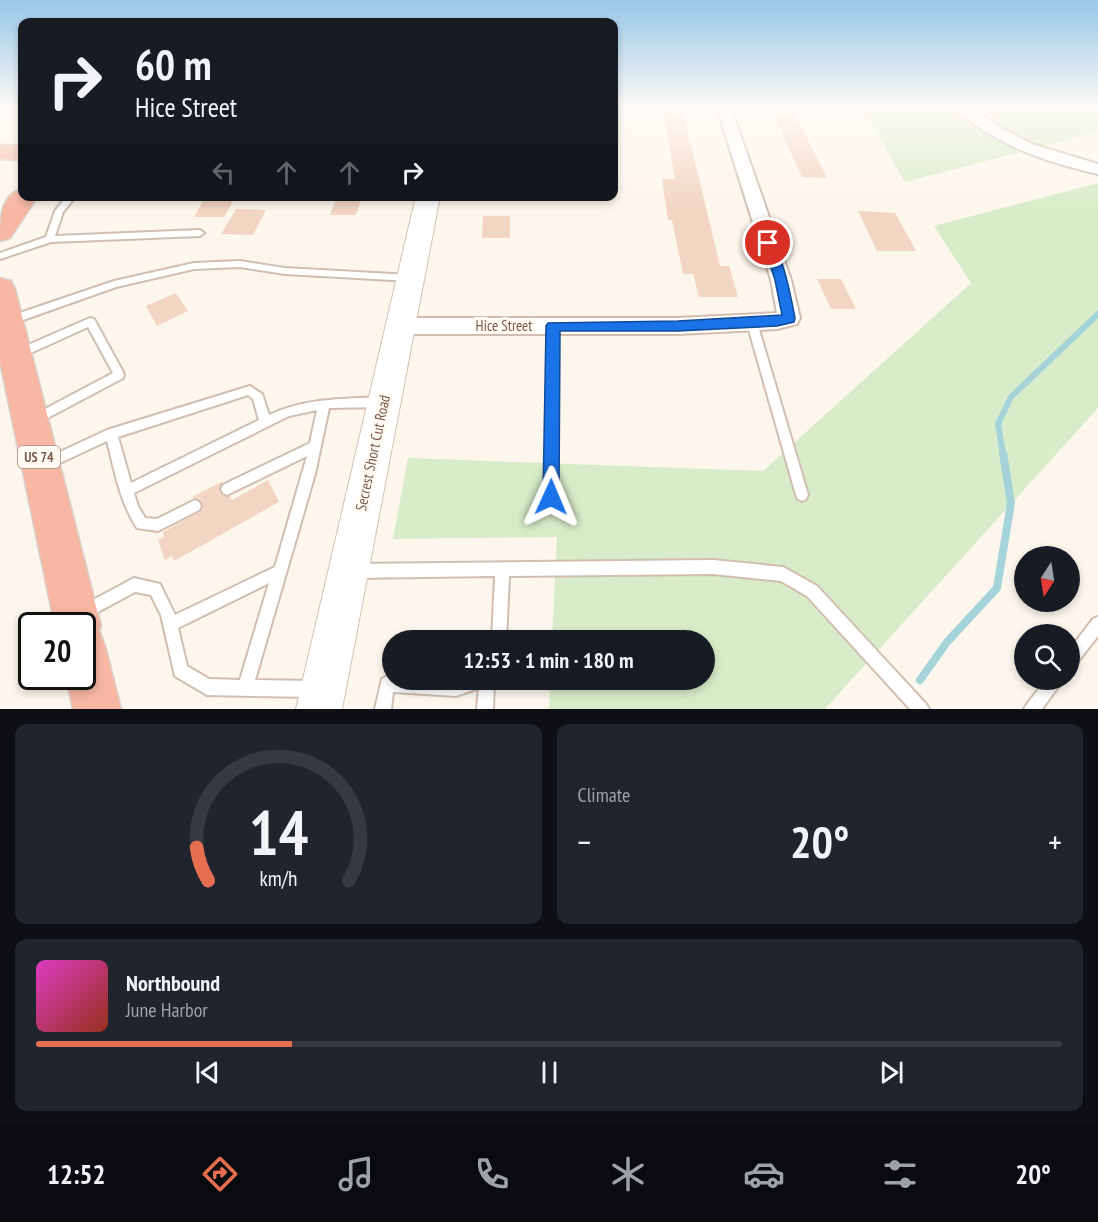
<!DOCTYPE html>
<meta charset="utf-8">
<style>
:root{--surface:#171b24;--page:#20242c;--text:#f1f3f6;--muted:#9ea1a6;--line:#363941;--accent:#e76f51}
body{margin:0;font-family:"PT Sans Narrow",sans-serif;background:var(--page);color:var(--text);height:100vh;display:flex;flex-direction:column;font-size:22px;white-space:nowrap}
*{box-sizing:border-box;margin:0}
p{font-size:20px;color:var(--muted)}
.icon{flex:none;width:33px;height:33px;fill:none;stroke:currentColor;stroke-width:2;stroke-linecap:round;stroke-linejoin:round}
.map{position:relative;height:709px;overflow:hidden}
.drawer{display:flex;flex-direction:column;gap:15px;padding:15px;background:#0d0f14;flex:1}
.drawer>*{flex:none}
.hud{position:absolute;left:18px;top:18px;width:600px;height:183px;border-radius:12px;box-shadow:0 3px 9px #0003;background:#171b24;color:var(--text);overflow:hidden}
.needle{width:39px;rotate:192deg}
.fabs{position:absolute;left:1014px;top:546px;display:grid;gap:12px}
.fabs a{display:grid;place-items:center;width:66px;height:66px;border-radius:50%;background:var(--surface);box-shadow:0 3px 9px #0003;font-size:30px}
.speed{position:absolute;left:18px;top:612px;display:flex;gap:12px;font-size:30px;font-weight:700;text-align:center}
.speed>*{display:grid;place-content:center;width:78px;height:78px;border-radius:50%;background:var(--surface);box-shadow:0 3px 9px #0003;line-height:1}
.speed .limit{border:3px solid #111;border-radius:9px;background:#fff;color:#111}
.pin{position:absolute;display:grid;place-items:center;width:51px;height:51px;color:#fff;margin:-26px;border:3px solid #fff;border-radius:50%;box-shadow:0 2px 6px #0007}
.me{position:absolute;width:66px;margin:-33px;rotate:1deg;stroke-linejoin:round;filter:drop-shadow(0 0 4px #0008)}
.turn{display:flex;align-items:center;gap:21px;height:126px;padding:0 18px;font-size:27px}
.turn .icon{width:78px;height:78px;stroke-width:2.5}
.turn b{display:block;font-size:42px;line-height:51px}
.lanes{display:flex;align-items:center;height:57px;padding:0 18px;background:#0003;justify-content:center;gap:30px;direction:ltr}
.lanes .off{opacity:.35}
.big{font-size:45px;font-weight:600;line-height:1.1}
.drawer .card{flex:1;display:flex;flex-direction:column;justify-content:center;gap:9px;min-width:0;padding:0 21px;border-radius:12px;background:var(--page)}
.drawer .dial{align-items:center;gap:0}
.dial svg{height:156px;overflow:visible;fill:none;stroke:var(--line);stroke-width:7;stroke-linecap:round;text-anchor:middle}
.dial text{fill:var(--text);stroke:none}
.song{display:flex;align-items:center;gap:18px}
.cover{width:72px;height:72px;border-radius:9px;background:linear-gradient(135deg,hsl(310 70% 55%),hsl(10 70% 35%))}
.played{height:6px;border-radius:3px;background:linear-gradient(90deg,var(--accent) 25%,var(--line) 25%)}
.keys{display:flex;justify-content:space-around;direction:ltr}
.heat{display:flex;justify-content:space-between;align-items:center;font-size:33px;direction:ltr}
.drawer .tiles{flex:1;display:grid;gap:15px;grid-template-columns:1fr 1fr}
.card:last-child{grid-column:span 2}
.trip{position:absolute;left:382px;top:630px;width:333px;height:60px;border-radius:30px;background:var(--surface);box-shadow:0 3px 9px #0003;font-weight:600;line-height:60px;text-align:center}
.dock{display:flex;height:96px;justify-content:space-around;align-items:center;background:#090b0e;color:var(--muted)}
.dock .icon{width:42px;height:42px}
.dock .on{color:var(--accent)}
.dock b{font-size:27px;color:var(--text)}
.map>svg:first-child{display:block}
</style>
<div class="map">
<svg width="1098" height="709" viewBox="0 0 1098 709">
<rect width="100%" height="100%" fill="#fdf6ec"/>
<g fill="#d8ecc9">
<path d="M862,108H1098V132L905,182Z"/>
<path d="M1098,183V408L825,709H549L550,680H705V640H552L557,537L393,539L408,458L763,471L971,283L934,226Z"/>
</g>
<g fill="none" stroke-linecap="round" stroke-linejoin="round">
<path stroke="#a5d3da" stroke-width="6" d="M1003,454L998,424L1011,397L1098,314"/>
<path stroke="#a5d3da" stroke-width="8" d="M920,680L947,642L997,588L1011,503L1003,453"/>
</g>
<g fill="#f3d5c3">
<path d="M663,108H682L720,266H729L738,297H699L693,274H683L672,220H668L662,179H675Z"/>
<path d="M773,114H795L827,178L802,177Z"/>
<path d="M206,196H236L224,217H194Z"/>
<path d="M337,196L362,197L356,215H330Z"/>
<path d="M236,209L266,210L253,235L221,234Z"/>
<path d="M858,211L895,213L916,251H877Z"/>
<path d="M483,216H510V238H482Z"/>
<path d="M817,279H841L856,309H831Z"/>
<path d="M176,293L188,311L157,326L146,306Z"/>
<path d="M268,480L279,502L174,561L172,556L165,560L158,540L164,537L163,532L201,511L203,507L201,501L192,497L223,481L219,490L222,495L230,496L232,500Z"/>
</g>
<g fill="none" stroke-linecap="round" stroke-linejoin="round">
<g stroke="#d1beb0" stroke-width="4">
<g id="lane">
<path d="M988,108H997L977,118L970,116Z"/>
<path d="M67,196H76L63,212L55,236L200,230L204,233L200,236L51,242L0,259V253L46,237L55,211Z"/>
<path d="M240,261L285,268L410,275L415,278L410,281L285,274L240,267L194,269L116,287L9,325L4,321L5,318L114,281L194,263Z"/>
<path d="M90,318L94,319L123,372L124,375L123,378L40,422L36,424L32,422L30,419L32,416L113,373L88,327L22,357H14L13,354L14,351Z"/>
<path d="M752,319L757,323L808,495L806,499L802,501L798,499L796,495L747,323Z"/>
<path d="M553,322L558,326L557,497L555,501L551,503L547,501L545,497L548,326Z"/>
<path d="M250,386L262,394L269,415C305,398 343,399 381,397L385,399L387,402L385,405L381,407L329,408L315,474L255,680L314,681L319,684L322,689L319,694L314,697L207,695L175,676L161,615L151,595L135,592L85,619L80,617L78,612L80,607L134,578L160,584L175,615L275,567L307,456L231,493L227,495L223,493L221,489L223,485L310,443L317,410L289,416L134,493L138,506L145,518L157,519L195,500L199,502L201,506L199,510L158,531L137,528C120,502 115,472 107,441L47,469L43,468L41,464L43,460L107,430ZM248,395L253,399L259,420L131,483L118,437ZM269,583L240,680L209,679L187,666L178,628Z"/>
<path d="M713,560L783,567L817,586L926,704L929,709H910L807,596L781,581L713,574L509,576L506,640H492L495,576L354,578L349,576L347,571L349,566L354,564Z"/>
<path d="M1098,617V636L1075,665L1070,667V649L1093,619Z"/>
<path d="M387,676L393,677V680H494L493,709H477L479,688L456,696L393,692L391,709H375L382,679Z"/>
<path d="M1046,680H1063L1042,709H1024L1027,704Z"/>
</g>
</g>
<g stroke="#d1beb0" stroke-width="4">
<g id="street">
<path d="M717,108H731L791,280L800,318L797,324L777,329L678,334H400L392,332L389,326L392,320L400,318H678L777,313L771,280Z"/>
<path d="M956,108H972L1001,128L1032,144L1098,164V174C1054,164 1014,151 977,126C970,121 960,115 956,108Z"/>
</g>
</g>
<g stroke="#d6c0b0" stroke-width="2">
<path id="secondary" d="M416,196H440L342,709H296Z"/>
</g>
<g stroke="#dad1cd" stroke-width="3">
<g id="highway">
<path d="M0,145L22,146V160L0,159Z"/>
<path d="M22,189V196H38L10,238L0,241C0,222 0,194 22,189Z"/>
<path d="M0,278L11,281L15,289L101,626L99,631L105,646L121,709H73L66,676H82V626H55L0,361Z"/>
</g>
</g>
<use href="#lane" fill="#fff" fill-rule="evenodd"/>
<use href="#street" fill="#fff" fill-rule="evenodd"/>
<use href="#secondary" fill="#fff" fill-rule="evenodd"/>
<use href="#highway" fill="#f7b7a3" fill-rule="evenodd"/>
</g>
<linearGradient id="sky" x2="0" y2="1"><stop stop-color="#97c7e8"/><stop offset="0.52" stop-color="#fefbf6"/><stop offset="1" stop-color="#fefbf6" stop-opacity="0"/></linearGradient>
<rect width="1098" height="207" fill="url(#sky)"/>
<path fill="#1a73e8" stroke="#114b97" stroke-width="1.5" d="M768,240C782,245 792,303 795,318L794,322L777,326L678,331H560L559,497L557,502L551,505L545,502L543,497L546,326L548,323L678,321L782,315L775,280L763,243Z"/>
<g text-anchor="middle" stroke-width="6" stroke-linejoin="round" paint-order="stroke">
<rect fill="#fffaf3" stroke="#a28b7f" stroke-width="1.5" x="18" y="446" width="42" height="22" rx="4.5"/>
<g font-size="14" font-weight="bold" fill="#7a5c4d">
<text x="39" y="462">US 74</text>
</g>
<g font-size="15" fill="#7a5c4d" stroke="#fffaf3">
<text x="504" y="331">Hice Street</text>
<text transform="translate(373 453) rotate(-78)" y="5">Secrest Short Cut Road</text>
</g>
</g>
</svg>
<div class="fabs">
<a><svg class="needle" viewBox="-14 -14 28 28"><path d="M0-13l5 13h-10z" fill="#e53935"/><path d="M0 13l5-13h-10z" fill="#9ea1a6"/></svg></a>
<a><svg class="icon" aria-label="search" viewBox="0 0 24 24"><circle cx="10" cy="10" r="6"/><path d="M15 15l6 6"/></svg></a>
</div>
<div class="speed"><div class="limit">20</div></div>
<div class="pin" style="left:768px;top:243px;background:#d93025"><svg class="icon" aria-label="arrive" viewBox="0 0 24 24"><path d="M6 21V4h12l-3 4 3 4H6"/></svg></div>
<svg class="me" style="left:551px;top:497px" viewBox="-20 -20 40 40"><path d="M0-17L14 15 0 8-14 15z" fill="#1a73e8" stroke="#fff" stroke-width="4"/></svg>
<div class="trip">12:53 · 1 min · 180 m</div>
<div class="hud">
<div class="turn"><svg class="icon" aria-label="right" viewBox="0 0 24 24"><path d="M7 20v-9h11M14 6l5 5-5 5"/></svg><div><b>60 m</b>Hice Street</div></div>
<div class="lanes"><svg class="icon off" aria-label="left" viewBox="0 0 24 24"><path d="M17 20v-9H6M10 6l-5 5 5 5"/></svg><svg class="icon off" aria-label="ahead" viewBox="0 0 24 24"><path d="M12 20V5M6 11l6-6 6 6"/></svg><svg class="icon off" aria-label="ahead" viewBox="0 0 24 24"><path d="M12 20V5M6 11l6-6 6 6"/></svg><svg class="icon" aria-label="right" viewBox="0 0 24 24"><path d="M7 20v-9h11M14 6l5 5-5 5"/></svg></div>
</div>
</div>
<section class="drawer">
<div class="tiles">
<div class="card dial"><svg viewBox="0 0 100 80">
<path d="M14 69A42 42 0 1 1 86 69"/>
<path d="M14 69A42 42 0 0 1 8 52" stroke="#e76f51"/>
<text x="50" y="56" font-size="32" font-weight="700">14</text>
<text x="50" y="72" font-size="11">km/h</text>
</svg></div>
<div class="card"><p>Climate</p>
<div class="heat"><a>−</a><b class="big">20°</b><a>+</a></div>
</div>
<div class="card">
<div class="song"><i class="cover"></i><div><b>Northbound</b><p>June Harbor</p></div></div>
<div class="played"></div>
<div class="keys"><svg class="icon" aria-label="previous" viewBox="0 0 24 24"><path d="M18 5L8 12l10 7zM5 5v14"/></svg><svg class="icon" aria-label="pause" viewBox="0 0 24 24"><path d="M8 5v14M16 5v14"/></svg><svg class="icon" aria-label="next" viewBox="0 0 24 24"><path d="M6 5l10 7-10 7zM19 5v14"/></svg></div>
</div>
</div>
</section>
<nav class="dock">
<b>12:52</b>
<svg class="icon on" aria-label="directions" viewBox="0 0 24 24"><path d="M12 3l9 9-9 9-9-9zM9 14v-3h6M13 9l2 2-2 2"/></svg>
<svg class="icon" aria-label="music" viewBox="0 0 24 24"><path d="M9 18V5l10-2v13"/><circle cx="6" cy="18" r="3"/><circle cx="16" cy="16" r="3"/></svg>
<svg class="icon" aria-label="phone" viewBox="0 0 24 24"><path d="M5 4h4l2 5-3 2q2 4 5 5l2-3 5 2v4C11 20 4 13 5 4z"/></svg>
<svg class="icon" aria-label="climate" viewBox="0 0 24 24"><path d="M12 3v18M4 7l16 10M4 17L20 7"/></svg>
<svg class="icon" aria-label="car" viewBox="0 0 24 24"><path d="M5 17H2v-5l4-1 3-4h7l3 4 3 1v5h-3M9 17h6M6 11h13"/><circle cx="7" cy="17" r="2"/><circle cx="17" cy="17" r="2"/></svg>
<svg class="icon" aria-label="filters" viewBox="0 0 24 24"><path d="M4 7h16M4 17h16"/><circle cx="9" cy="7" r="2"/><circle cx="15" cy="17" r="2"/></svg>
<b>20°</b>
</nav>
